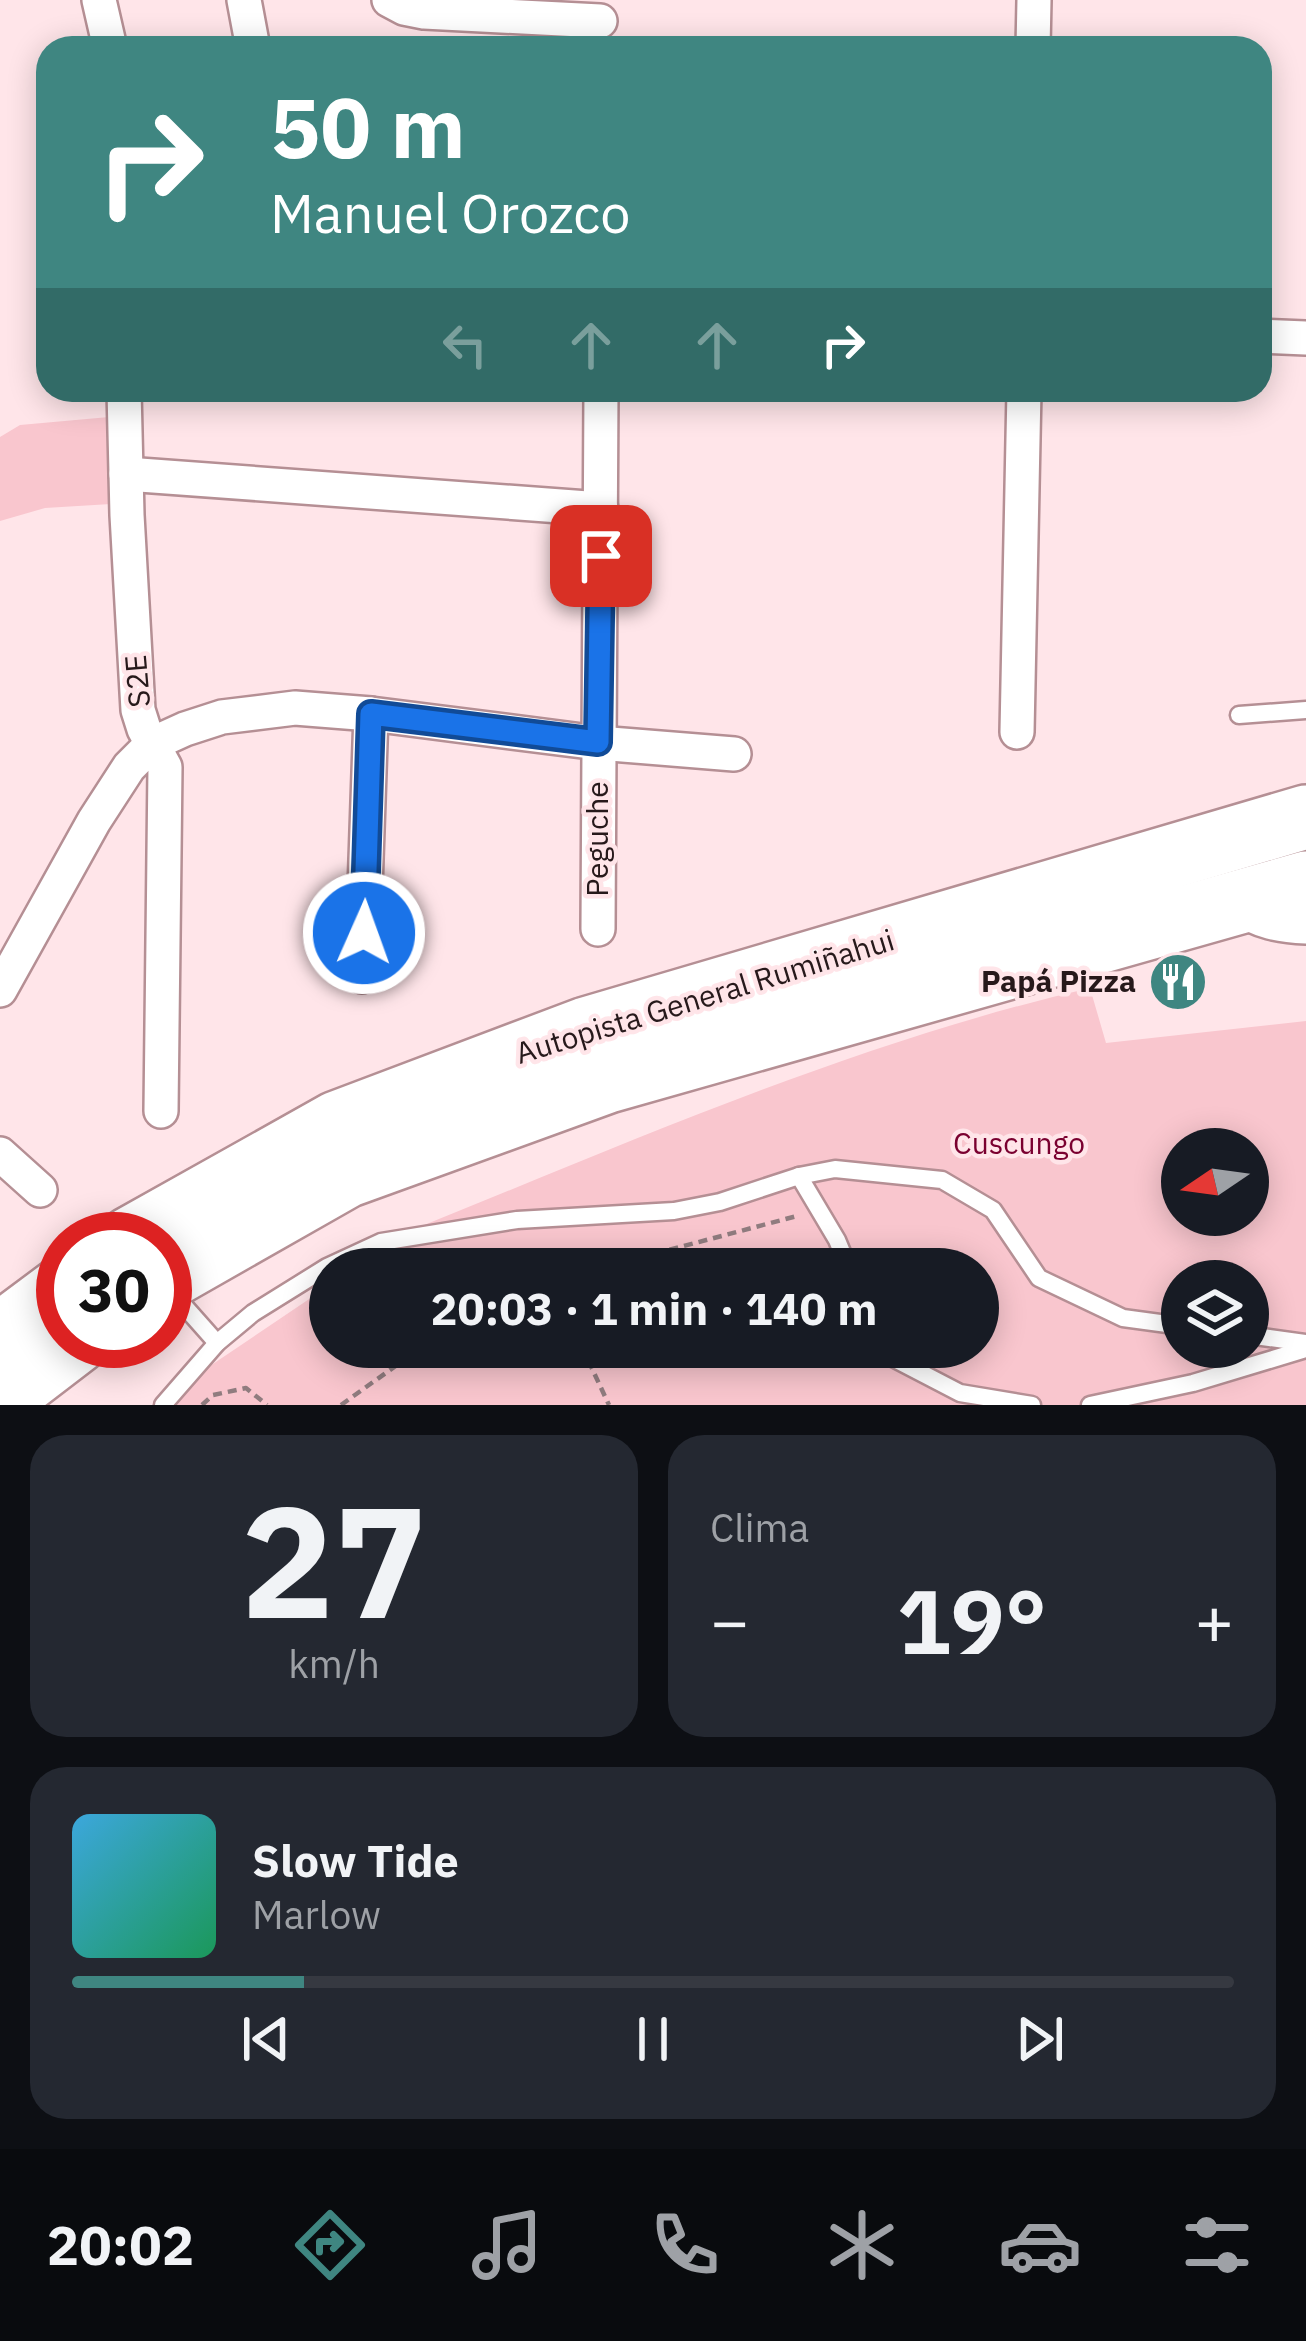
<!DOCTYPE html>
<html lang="es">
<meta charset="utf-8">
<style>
:root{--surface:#171b24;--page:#242831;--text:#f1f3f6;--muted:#9ea1a6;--line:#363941;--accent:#3f8681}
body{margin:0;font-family:"IBM Plex Sans",sans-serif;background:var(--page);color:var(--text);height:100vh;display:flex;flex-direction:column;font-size:45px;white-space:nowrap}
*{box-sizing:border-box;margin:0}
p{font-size:39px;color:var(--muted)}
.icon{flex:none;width:66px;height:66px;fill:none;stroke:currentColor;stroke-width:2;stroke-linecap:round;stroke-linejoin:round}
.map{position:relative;height:1405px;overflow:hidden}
.drawer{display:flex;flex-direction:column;gap:30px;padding:30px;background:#0d0f14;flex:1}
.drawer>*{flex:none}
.top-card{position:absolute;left:36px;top:36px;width:1236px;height:366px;border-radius:36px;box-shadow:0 6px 30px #0003;background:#3f8681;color:#fff;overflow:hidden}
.needle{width:78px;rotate:257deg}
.buttons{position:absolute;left:1161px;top:1128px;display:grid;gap:24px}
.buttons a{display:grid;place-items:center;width:108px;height:108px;border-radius:50%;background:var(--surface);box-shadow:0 6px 30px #0003;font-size:60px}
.speed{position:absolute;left:36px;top:1212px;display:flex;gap:24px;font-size:60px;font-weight:700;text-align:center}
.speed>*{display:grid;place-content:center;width:156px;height:156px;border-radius:50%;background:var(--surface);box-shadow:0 6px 30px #0003;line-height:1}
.speed .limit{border:18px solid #d22;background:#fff;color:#111}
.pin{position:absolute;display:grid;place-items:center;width:102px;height:102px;color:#fff;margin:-51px;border-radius:24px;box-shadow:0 6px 18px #0006}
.me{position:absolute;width:132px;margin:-66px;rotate:2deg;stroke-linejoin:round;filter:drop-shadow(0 0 9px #0008)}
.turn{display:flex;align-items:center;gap:42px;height:252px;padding:0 36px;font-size:54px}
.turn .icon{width:156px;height:156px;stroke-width:2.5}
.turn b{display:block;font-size:84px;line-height:102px}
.lanes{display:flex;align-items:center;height:114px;padding:0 36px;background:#0003;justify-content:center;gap:60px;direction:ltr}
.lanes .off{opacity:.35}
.big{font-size:90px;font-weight:700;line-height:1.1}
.drawer .tile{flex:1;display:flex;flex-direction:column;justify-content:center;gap:18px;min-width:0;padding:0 42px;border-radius:36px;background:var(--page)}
.drawer .dial{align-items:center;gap:0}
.dial b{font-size:156px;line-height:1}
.song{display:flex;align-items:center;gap:36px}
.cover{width:144px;height:144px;border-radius:18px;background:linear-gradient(135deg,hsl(200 70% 55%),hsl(150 70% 35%))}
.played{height:12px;border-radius:6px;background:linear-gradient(90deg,var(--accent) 20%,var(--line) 20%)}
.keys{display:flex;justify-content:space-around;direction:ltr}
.heat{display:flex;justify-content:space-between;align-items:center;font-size:66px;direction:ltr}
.drawer .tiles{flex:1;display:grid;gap:30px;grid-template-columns:1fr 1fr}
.tile:last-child{grid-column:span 2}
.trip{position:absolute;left:309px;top:1248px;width:690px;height:120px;border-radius:60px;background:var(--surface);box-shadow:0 6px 30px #0003;font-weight:700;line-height:120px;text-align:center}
.menu{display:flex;height:192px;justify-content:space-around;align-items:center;background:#090b0e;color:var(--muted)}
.menu .icon{width:84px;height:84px}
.menu .current{color:var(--accent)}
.menu b{font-size:54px;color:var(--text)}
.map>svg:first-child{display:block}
</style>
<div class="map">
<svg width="1306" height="1405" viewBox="0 0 1306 1405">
<rect width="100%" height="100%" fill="#ffe5e9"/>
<g fill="#f9c6ce" fill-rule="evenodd">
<path d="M109,417L111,504L45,508L0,521V437L20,425Z"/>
<path d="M1090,988L1106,1043L1306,1021V1405H152L330,1285V1347H978V1269H353L407,1232C633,1141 853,1043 1090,988ZM1182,1149H1248V1215H1182ZM1182,1281H1248V1347H1182Z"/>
</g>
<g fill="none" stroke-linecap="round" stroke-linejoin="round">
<g stroke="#b58f94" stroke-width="21">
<g id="lane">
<path d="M1239,715L1306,710"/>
<path d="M799,1176L837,1240L849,1269"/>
<path d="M170,1290L217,1343"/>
<path d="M1248,1335L1306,1343"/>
<path d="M881,1347L883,1353L960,1393L1032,1405"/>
<path d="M163,1405L217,1343L253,1313L327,1267L381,1242L517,1220L674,1211L720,1202L799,1176L835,1169L942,1180L993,1210L1039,1278L1123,1318L1182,1326"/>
<path d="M1090,1405L1193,1383L1306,1349"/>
</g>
</g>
<g stroke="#b58f94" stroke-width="38">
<g id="street">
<path d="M99,0L110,48"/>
<path d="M244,0L253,48"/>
<path d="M389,0L404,8L424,12L600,21"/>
<path d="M1033,48L1034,0"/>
<path d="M1260,336L1306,338"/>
<path d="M124,390L127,515L138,710L144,729L165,767L161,1111"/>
<path d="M126,474L601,509"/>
<path d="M1017,732L1024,390"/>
<path d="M1238,907C1259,922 1280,926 1306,927"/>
<path d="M598,929L601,390"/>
<path d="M362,976L371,714"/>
<path d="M0,990L94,821L129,767L152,744L185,729L222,717L295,708L371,714L598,743L734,754"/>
<path d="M0,1154L40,1190"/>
</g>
</g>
<g stroke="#b58f94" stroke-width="68">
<g id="highway">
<path d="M130,1239L337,1123L586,1029L1306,817"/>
<path d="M165,1279L346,1176L608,1081L1306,883"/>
<path d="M0,1335L63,1288"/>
<path d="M0,1400L77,1341"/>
</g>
</g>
<g stroke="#907c7f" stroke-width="4.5" stroke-dasharray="9 6" stroke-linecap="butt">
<path d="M597,1269L797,1216"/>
<path d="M582,1347L609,1405"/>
<path d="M202,1405L213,1395L246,1388L267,1405"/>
<path d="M341,1405L422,1347"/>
</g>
<use href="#lane" stroke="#fff" stroke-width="16"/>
<use href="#street" stroke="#fff" stroke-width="33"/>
<use href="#highway" stroke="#fff" stroke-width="63"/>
</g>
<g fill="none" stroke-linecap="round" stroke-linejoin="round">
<g stroke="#114b97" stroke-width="30">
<path id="route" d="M364,933L371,714L598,742L601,556"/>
</g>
<use href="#route" stroke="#1a73e8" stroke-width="21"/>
</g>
<defs>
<g id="restaurant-disc" transform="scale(3)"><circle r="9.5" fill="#3f8681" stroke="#ffe5e9"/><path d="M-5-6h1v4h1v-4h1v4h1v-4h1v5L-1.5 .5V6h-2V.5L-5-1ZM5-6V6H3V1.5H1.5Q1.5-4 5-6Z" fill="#fff"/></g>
</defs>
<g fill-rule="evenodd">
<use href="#restaurant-disc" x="1178" y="982"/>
</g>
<g text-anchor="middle" stroke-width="9" stroke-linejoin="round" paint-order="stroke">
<g font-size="30" fill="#27191b" stroke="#ffe5e9">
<text transform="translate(138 681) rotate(-95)" y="10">S2E</text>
<text transform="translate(598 839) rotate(-90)" y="10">Peguche</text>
<text transform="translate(705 997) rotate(-17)" y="10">Autopista General Rumiñahui</text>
</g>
<g font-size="30" font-weight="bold" fill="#27191b" stroke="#ffe5e9" text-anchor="end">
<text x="1136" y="992">Papá Pizza</text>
</g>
<g font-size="30" fill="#7a0030" stroke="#ffe5e9">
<text x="1019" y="1154">Cuscungo</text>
</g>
</g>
</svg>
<div class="buttons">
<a><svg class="needle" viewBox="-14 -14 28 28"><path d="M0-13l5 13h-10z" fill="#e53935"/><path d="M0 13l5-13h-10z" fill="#9ea1a6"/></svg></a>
<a><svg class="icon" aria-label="layers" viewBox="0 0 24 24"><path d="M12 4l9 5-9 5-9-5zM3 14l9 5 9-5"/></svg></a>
</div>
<div class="speed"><div class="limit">30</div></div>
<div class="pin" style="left:601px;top:556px;background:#d93025"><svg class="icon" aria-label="arrive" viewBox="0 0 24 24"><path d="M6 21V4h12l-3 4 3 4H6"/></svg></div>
<svg class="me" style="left:364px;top:933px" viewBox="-20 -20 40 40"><circle r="17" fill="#1a73e8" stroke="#fff" stroke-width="3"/><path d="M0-11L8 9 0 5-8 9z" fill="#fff"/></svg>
<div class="trip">20:03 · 1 min · 140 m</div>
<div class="top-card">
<div class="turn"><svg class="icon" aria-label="right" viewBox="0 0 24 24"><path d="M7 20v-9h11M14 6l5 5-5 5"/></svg><div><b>50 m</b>Manuel Orozco</div></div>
<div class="lanes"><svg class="icon off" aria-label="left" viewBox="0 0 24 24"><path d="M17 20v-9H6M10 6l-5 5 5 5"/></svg><svg class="icon off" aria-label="ahead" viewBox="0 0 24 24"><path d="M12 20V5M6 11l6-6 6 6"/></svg><svg class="icon off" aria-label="ahead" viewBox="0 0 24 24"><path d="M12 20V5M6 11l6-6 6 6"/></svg><svg class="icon" aria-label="right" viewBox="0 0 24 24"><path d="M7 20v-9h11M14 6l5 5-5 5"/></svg></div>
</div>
</div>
<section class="drawer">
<div class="tiles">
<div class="tile dial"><b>27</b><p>km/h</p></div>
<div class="tile"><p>Clima</p>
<div class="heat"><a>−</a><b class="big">19°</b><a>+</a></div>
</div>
<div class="tile">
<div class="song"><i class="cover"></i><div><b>Slow Tide</b><p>Marlow</p></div></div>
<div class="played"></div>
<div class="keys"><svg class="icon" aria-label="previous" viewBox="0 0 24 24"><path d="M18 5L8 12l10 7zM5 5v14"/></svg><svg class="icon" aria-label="pause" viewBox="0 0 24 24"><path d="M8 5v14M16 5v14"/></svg><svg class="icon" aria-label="next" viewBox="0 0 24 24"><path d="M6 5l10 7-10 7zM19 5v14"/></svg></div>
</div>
</div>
</section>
<nav class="menu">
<b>20:02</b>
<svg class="icon current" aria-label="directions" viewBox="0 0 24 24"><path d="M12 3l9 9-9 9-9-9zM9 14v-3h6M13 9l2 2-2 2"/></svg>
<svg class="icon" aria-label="music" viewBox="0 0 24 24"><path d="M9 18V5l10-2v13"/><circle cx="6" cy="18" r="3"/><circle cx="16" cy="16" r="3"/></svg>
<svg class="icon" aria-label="phone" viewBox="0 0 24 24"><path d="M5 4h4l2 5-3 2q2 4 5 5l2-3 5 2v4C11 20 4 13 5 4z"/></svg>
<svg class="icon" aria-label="climate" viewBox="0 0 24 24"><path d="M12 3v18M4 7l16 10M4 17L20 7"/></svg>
<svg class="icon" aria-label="car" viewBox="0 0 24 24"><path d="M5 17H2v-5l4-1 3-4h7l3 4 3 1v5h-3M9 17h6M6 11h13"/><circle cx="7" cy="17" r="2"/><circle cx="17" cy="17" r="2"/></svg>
<svg class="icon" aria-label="filters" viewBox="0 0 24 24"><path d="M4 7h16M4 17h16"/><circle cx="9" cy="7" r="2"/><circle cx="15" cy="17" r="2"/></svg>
</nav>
